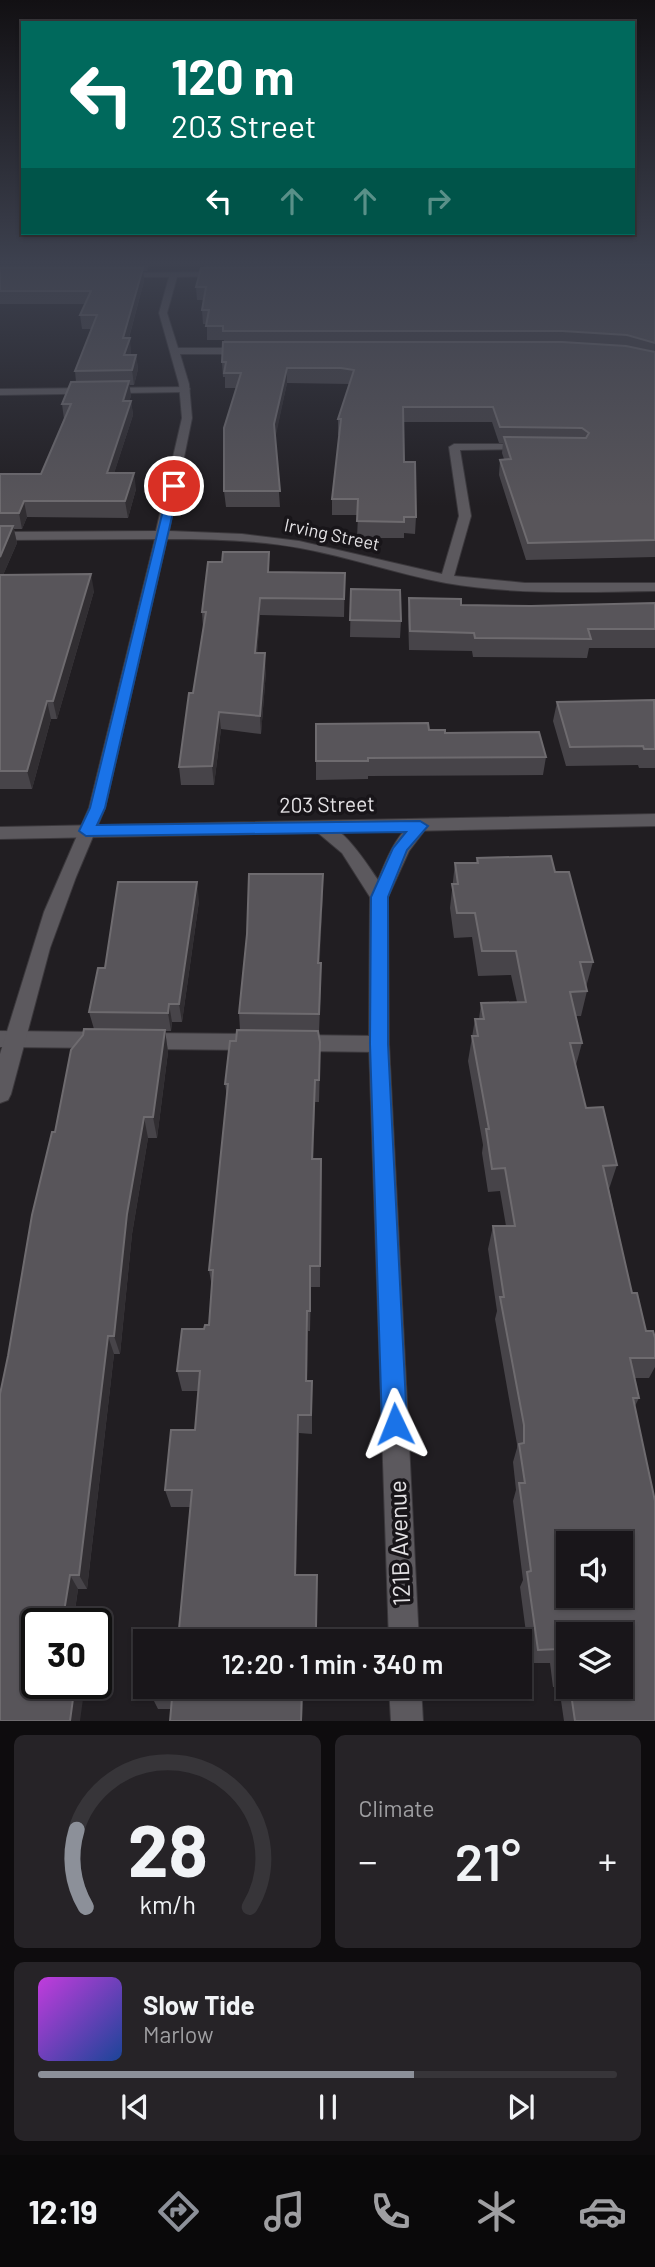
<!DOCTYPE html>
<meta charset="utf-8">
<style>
:root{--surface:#19161a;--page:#262327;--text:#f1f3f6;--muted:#9f9fa2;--line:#373539;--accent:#8c9099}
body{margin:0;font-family:Barlow,sans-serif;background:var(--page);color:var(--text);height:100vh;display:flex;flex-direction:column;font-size:26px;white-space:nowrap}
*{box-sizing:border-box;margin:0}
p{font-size:23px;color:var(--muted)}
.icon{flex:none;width:38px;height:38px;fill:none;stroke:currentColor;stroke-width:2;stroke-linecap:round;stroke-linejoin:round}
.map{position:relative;height:1721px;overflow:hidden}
.details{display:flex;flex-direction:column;gap:14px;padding:14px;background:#0e0c0e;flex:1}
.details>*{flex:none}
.top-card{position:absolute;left:21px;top:21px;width:614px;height:214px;border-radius:0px;box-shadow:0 2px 5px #0004,0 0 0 2px var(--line);background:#00695c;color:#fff;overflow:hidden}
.controls{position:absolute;left:556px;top:1531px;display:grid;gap:14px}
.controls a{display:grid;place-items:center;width:77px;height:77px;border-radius:0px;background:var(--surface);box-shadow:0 2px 5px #0004,0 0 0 2px var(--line);font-size:35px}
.speed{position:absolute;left:21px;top:1608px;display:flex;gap:14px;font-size:35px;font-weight:700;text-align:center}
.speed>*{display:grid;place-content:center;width:91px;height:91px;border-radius:50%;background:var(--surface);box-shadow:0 2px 5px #0004,0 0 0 2px var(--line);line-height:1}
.speed .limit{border:4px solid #111;border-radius:10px;background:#fff;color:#111}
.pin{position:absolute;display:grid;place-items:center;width:60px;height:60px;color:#fff;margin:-30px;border:4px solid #fff;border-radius:50%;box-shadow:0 2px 7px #0007}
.me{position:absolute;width:77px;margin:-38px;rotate:358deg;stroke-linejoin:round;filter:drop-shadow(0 0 5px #0008)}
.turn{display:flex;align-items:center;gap:24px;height:147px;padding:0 35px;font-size:32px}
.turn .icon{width:91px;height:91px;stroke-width:2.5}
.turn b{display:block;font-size:49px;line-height:60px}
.lanes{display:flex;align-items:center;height:66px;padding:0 35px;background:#0003;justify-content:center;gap:35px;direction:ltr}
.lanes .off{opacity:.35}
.big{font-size:52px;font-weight:600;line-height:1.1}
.details .tile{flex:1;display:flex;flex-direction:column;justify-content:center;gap:10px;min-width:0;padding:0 24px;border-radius:10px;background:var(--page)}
.details .dial{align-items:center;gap:0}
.dial svg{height:182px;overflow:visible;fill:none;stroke:var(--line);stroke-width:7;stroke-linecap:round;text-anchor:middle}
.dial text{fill:var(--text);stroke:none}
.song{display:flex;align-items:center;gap:21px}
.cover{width:84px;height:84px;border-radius:10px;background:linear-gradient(135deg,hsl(290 70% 55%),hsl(220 70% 35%))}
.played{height:7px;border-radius:4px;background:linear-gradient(90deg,var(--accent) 65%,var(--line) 65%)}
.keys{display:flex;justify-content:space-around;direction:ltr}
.heat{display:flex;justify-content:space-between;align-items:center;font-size:38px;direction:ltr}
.details .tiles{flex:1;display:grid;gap:14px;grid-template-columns:1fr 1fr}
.tile:last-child{grid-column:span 2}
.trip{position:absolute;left:133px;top:1629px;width:399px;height:70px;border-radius:0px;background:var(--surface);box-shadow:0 2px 5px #0004,0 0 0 2px var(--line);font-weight:600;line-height:70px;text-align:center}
.tab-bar{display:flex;height:112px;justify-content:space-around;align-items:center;background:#0a090a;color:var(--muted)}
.tab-bar .icon{width:49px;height:49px}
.tab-bar .active{color:var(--accent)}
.tab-bar b{font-size:32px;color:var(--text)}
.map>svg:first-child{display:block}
</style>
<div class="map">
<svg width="655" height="1721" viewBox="0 0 655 1721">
<rect width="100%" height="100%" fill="#211e22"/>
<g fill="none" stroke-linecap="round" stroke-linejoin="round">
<g stroke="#3b383c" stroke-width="2">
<g id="service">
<path d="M188,387L190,389L185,392L0,395V389Z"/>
<path d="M0,1031L103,1032L110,1034L113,1040L110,1046L103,1048L0,1047Z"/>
<path d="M145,1033L253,1034L260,1036L263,1042L260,1048L253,1050L145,1049L138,1047L135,1041L138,1035Z"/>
<path d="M299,1035L379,1036L386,1038L389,1044L386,1050L379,1052L299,1051L292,1049L289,1043L292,1037Z"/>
</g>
</g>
<g stroke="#3b383c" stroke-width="2">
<g id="minor">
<path d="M224,272L221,276L177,277L167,313L178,348H245L250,351L245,354H180L189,384L192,418L169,531L242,534L299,541L442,574L459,516L449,447L454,444H525L530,447L529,449L460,450L471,516L454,576L525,583H655V591C586,592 515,595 446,583C397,574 350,557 300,548C257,540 211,539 167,539L105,808L76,877L50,948L11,1094L8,1100L0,1103V1054L44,912L89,808L155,539L0,540V532L156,531L182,418L179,384L159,313L169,277H120L116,275L120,273Z"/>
<path d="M420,820L428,826L409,851L388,897L389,1044L419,1642H389L369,1044L370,897L342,853L311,827L313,823C338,816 366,863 378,880C386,861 398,827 420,820Z"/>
<path d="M389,1687H421L423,1721H391Z"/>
</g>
</g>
<g stroke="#3b383c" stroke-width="2">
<path id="secondary" d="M655,814V826L0,839V827Z"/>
</g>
<use href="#service" fill="#5c595e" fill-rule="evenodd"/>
<use href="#minor" fill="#5c595e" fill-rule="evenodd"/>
<use href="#secondary" fill="#5c595e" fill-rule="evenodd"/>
</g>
<g fill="#474449" fill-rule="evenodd">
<path d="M0,265H173H149L147,271H143L144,281L129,338L131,352L130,355H136L138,369L134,385H129L131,396L129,401H131L133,415L114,473L136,489L128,518L27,517L22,529H14L17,543L3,575L94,591L57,719H51L32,789H0V474H41L64,419L62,404L76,382L75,371L91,329H82L80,315L85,304H0Z"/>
<path d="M202,265H655V557L526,560L499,475L500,460L504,459L502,453L503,443H499L492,422H404V462L416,517L415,534L404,533V538H357L358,515H332V499L340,435H338V419L350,384L287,383L275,437L280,507H226L224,491L236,388H225V377H223L222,362L224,340H207V324H203L202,310L204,300H197L196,287L204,268V265Z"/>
<path d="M270,572L345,573L344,617L260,615L257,653L266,671L261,734L221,729L214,785H181L179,767L193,693L203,628L202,612Z"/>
<path d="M351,589L401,621L400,638L350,637Z"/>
<path d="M409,598L461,605L531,606L655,603V648H589L587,658L473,657L472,651L409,650L408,616Z"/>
<path d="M557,702H655V768H639L638,765L566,766L553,721Z"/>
<path d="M316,724L429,730L445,733L546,757L543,775L368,776V779L316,780Z"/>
<path d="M477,858L555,872L593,962L586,987L587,991L581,1016H576L582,1043L576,1065L586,1108L617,1165L609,1189L632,1293L646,1331L655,1338V1367L649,1378H634L639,1398L635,1406L655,1721H564L559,1687H553L550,1663H530L520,1587L523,1580L513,1501L516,1490L513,1462L517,1448V1444L495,1319L497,1311L488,1249L493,1226H506L500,1191L488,1192L482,1153L483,1145L468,1061L475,1019H479L481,1003L517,1002L511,975L478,976L472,937L454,938L450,908L455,863H476ZM569,1634L621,1687H569Z"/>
<path d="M323,893L319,963H321V981L319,1033L320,1065L319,1102H315L313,1159H321L320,1287H311L310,1331H308L307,1381H312V1434L299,1433L296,1575L317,1589V1642H157L179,1629L190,1507H171L165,1490L195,1430L199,1391H182L177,1371L204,1329L209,1325L212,1287L209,1270L227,1097L225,1084L236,1041L240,1030L239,1013Z"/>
<path d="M199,901L182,1022H172L171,1031H165L168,1052L157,1138H148L132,1234L120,1354H114L87,1589H78L73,1624H37L0,1721L55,1132L94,1029L89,1012L105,968Z"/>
<path d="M153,1687H303L302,1721L171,1709H158L152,1697Z"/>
</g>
<g fill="#312e32">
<path d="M143,268L144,281L125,352L123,338Z"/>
<path d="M130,338L131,352L126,369L124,355Z"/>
<path d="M136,355L138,369L134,385L132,370Z"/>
<path d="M287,368V383L275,440L274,424Z"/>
<path d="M129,381L131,396L125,415L123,401Z"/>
<path d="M131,401L133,415L109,489L107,473Z"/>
<path d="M134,473L136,489L128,518L125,501Z"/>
<path d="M24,501L27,517L22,529L19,513Z"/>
<path d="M13,526L17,543L0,582V557Z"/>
<path d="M91,574L94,591L57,719L53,701Z"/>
<path d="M260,598V615L256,671L255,653Z"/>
<path d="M265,653L266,671L261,734L260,716Z"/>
<path d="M47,701L51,719L32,789L27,771Z"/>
<path d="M219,712L221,729L214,785L212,766Z"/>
<path d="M323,874V893L319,981L318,963Z"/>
<path d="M197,882L199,901L182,1022L179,1004Z"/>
<path d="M169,1004L172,1022L171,1031L168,1013Z"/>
<path d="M165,1030L168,1052L157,1138L153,1117Z"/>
<path d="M315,1080V1102L313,1182L312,1159Z"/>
<path d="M144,1117L148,1138L132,1234L120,1354L114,1336L127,1214Z"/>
<path d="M307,1311L308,1331L307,1400L306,1381Z"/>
<path d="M108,1336L114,1354L87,1589L79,1575Z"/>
<path d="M298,1415L299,1433L296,1589L295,1575Z"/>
<path d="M70,1575L78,1589L73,1624H62Z"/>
<path d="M75,1684H85L80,1721H70Z"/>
<path d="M302,1687H303L302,1721H301Z"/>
</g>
<g fill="#58555a" stroke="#6e6b6f" stroke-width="2" fill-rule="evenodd">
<path d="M655,265V343L627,335L562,331H223V326H206L209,310H202L206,287H196L201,268Z"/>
<path d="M0,268H143L123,338H130L124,355H136L132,370L75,371L97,315H80L91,291H0Z"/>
<path d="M223,342H562L626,346L655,352V540L528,543L500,460L511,459L504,437L586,438L589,433L582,428L500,427L493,407H403L404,462H415L416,517H404V522L357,521L358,499H332L341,419H338L354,370L341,368H287L274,424L280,491H224V428L241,373H224L226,362H222Z"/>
<path d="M129,381L123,401H131L107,473H134L125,501H24L19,513H0V474H41L71,404H62L71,382Z"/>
<path d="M0,526H13L0,557Z"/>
<path d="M223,552H269L268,572L345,573L344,599L260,598L255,653H265L260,716L219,712L212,766L179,767L189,693H193L206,612H202L208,562H222Z"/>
<path d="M91,574L53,701H47L27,771H0V575Z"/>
<path d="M351,589L400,590L401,621L350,620Z"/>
<path d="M409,598L461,599V605L531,606L655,603V629H588L591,639L475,638L474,633L410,631Z"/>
<path d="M654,700L655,749H644L643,746L570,747L557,702Z"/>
<path d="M428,723L429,730H445V733L539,732L546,757L368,758V761H316V724Z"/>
<path d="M551,856L555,872H569L593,962H580L587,991L570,992L582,1043H570L586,1108L603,1107L617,1165L603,1166L632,1293H637L646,1331H653L655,1338V1358H630L639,1398H633L655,1501V1721H575L570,1687H621V1634H569V1682L568,1675H561L558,1649L538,1650L527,1572L531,1571L519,1483H525L519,1444L524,1443V1425L500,1297H504L493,1226H515L505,1168L492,1169L486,1129H489L472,1036H478L475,1019H484L481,1003L526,1002L516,951H482L475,913H457L452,884H458L455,863H478L477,858ZM569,1544H621V1596H569Z"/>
<path d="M249,874H323L318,963H321L319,1014L239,1013L247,934Z"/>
<path d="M118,882H197L179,1004H169L168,1013L89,1012L98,968H105Z"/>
<path d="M84,1029L165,1030L153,1117H144L127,1214L114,1336H108L79,1575H70L62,1624H37V1684H75L70,1721H0V1394L8,1356L32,1215L52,1132H55L71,1050L83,1035Z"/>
<path d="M237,1030L318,1031L320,1042L319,1080H315L312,1159H321L320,1266H310V1311H307L306,1381H312L311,1415H298L295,1575H317L316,1628H303V1642H157L158,1629H179L192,1490H165L171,1430H195L200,1371H177L182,1329H204L205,1325H209L213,1270H209L228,1084H225L230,1041H236Z"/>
<path d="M153,1687H302L301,1721H170L172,1698L152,1697Z"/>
</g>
<linearGradient id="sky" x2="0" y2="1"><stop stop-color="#121013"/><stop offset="0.52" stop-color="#3d414f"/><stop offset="1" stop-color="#3d414f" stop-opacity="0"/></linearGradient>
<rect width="655" height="506" fill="url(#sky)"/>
<path fill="#1a73e8" stroke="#114b97" stroke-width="2" d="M174,483L179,486L105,808L97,825L420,821L428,826L407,850L388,897V1044L407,1424L403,1433L395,1436L386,1433L382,1424L370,1044L371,897L393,848L406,832L86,836L79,831L90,808L169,486Z"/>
<g text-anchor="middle" stroke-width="7" stroke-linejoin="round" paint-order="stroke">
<g font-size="18" fill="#e4e2e5" stroke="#181519">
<text transform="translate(332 535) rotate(12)" y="6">Irving Street</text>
</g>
<g font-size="21" fill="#e4e2e5" stroke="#181519">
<text transform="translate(327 805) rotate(-1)" y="7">203 Street</text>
</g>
<g font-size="24" fill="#e4e2e5" stroke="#181519">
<text transform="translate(400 1543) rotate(-92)" y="8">121B Avenue</text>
</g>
</g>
</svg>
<div class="controls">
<a><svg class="icon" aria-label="sound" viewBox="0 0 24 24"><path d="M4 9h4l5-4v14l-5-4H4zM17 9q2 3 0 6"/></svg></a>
<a><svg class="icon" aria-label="layers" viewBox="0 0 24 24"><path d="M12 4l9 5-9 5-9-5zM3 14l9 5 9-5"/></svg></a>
</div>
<div class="speed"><div class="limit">30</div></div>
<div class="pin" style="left:174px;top:486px;background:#d93025"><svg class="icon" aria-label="arrive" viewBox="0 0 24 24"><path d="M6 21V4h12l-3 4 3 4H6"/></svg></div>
<svg class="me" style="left:395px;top:1424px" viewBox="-20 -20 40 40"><path d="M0-17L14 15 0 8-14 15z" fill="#1a73e8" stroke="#fff" stroke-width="4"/></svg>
<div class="trip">12:20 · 1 min · 340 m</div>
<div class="top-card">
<div class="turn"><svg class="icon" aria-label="left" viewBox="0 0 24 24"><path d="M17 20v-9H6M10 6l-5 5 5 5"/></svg><div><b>120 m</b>203 Street</div></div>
<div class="lanes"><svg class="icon" aria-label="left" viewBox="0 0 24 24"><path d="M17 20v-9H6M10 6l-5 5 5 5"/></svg><svg class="icon off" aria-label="ahead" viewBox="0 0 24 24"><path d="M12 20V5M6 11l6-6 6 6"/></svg><svg class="icon off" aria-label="ahead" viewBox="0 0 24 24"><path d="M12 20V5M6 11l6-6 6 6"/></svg><svg class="icon off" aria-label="right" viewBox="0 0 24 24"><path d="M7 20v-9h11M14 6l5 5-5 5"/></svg></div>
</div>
</div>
<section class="details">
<div class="tiles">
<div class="tile dial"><svg viewBox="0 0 100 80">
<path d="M14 69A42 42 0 1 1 86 69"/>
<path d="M14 69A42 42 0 0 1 10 35" stroke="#8c9099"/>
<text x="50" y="56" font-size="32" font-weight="700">28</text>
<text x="50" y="72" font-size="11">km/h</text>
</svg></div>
<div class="tile"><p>Climate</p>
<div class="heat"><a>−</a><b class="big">21°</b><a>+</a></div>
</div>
<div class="tile">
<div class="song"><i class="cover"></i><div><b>Slow Tide</b><p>Marlow</p></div></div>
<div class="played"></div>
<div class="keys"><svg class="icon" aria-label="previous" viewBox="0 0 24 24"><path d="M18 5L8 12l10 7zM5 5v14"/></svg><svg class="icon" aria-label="pause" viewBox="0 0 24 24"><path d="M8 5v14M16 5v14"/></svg><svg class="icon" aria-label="next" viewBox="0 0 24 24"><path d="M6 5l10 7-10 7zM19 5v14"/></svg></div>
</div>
</div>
</section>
<nav class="tab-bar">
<b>12:19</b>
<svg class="icon active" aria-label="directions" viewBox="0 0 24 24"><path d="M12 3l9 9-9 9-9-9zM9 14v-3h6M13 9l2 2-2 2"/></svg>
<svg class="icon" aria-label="music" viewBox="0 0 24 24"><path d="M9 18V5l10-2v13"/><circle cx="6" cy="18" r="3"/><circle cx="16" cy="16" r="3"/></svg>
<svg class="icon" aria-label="phone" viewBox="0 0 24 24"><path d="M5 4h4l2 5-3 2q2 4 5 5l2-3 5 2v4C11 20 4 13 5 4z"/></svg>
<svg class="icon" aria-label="climate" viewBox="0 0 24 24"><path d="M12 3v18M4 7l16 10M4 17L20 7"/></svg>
<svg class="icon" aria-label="car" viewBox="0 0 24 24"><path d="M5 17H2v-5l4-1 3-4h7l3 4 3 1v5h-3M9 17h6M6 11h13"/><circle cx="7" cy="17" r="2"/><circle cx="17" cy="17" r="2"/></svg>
</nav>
